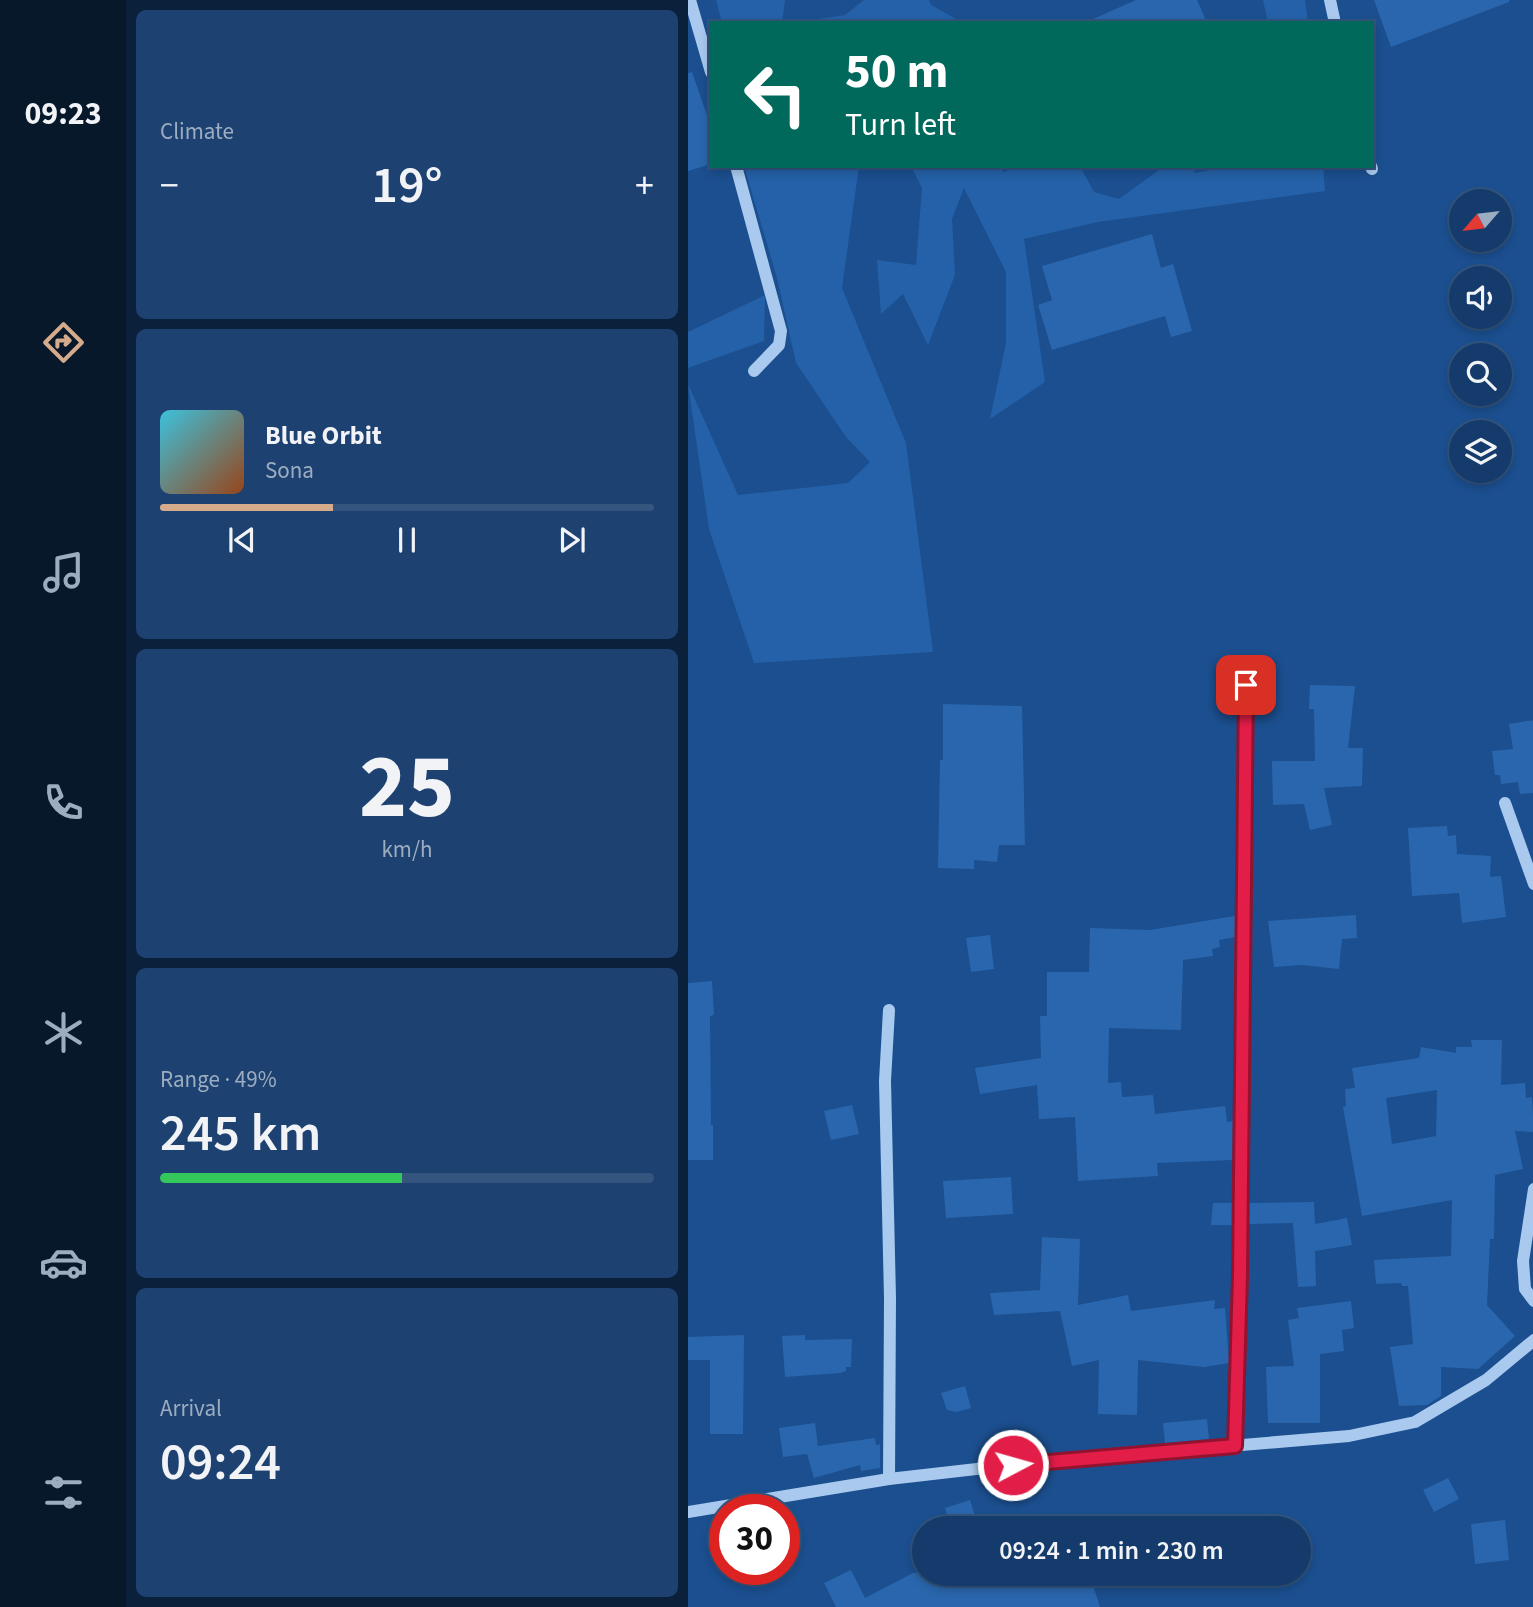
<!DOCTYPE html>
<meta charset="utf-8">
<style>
:root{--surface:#143b6b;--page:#1d4271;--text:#f1f3f6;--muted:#9dadc1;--line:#33557e;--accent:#d6ab8b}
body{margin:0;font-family:"Source Sans 3",sans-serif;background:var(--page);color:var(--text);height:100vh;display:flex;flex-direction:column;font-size:26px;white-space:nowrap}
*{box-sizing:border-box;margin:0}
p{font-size:23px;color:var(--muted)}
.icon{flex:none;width:38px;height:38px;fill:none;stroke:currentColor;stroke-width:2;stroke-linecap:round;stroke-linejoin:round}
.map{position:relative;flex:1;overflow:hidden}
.side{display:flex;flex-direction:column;gap:10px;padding:10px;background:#0b203b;width:562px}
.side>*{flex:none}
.hud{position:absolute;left:21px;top:21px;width:665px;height:147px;border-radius:0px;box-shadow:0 4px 10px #0003,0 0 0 2px var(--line);background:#00695c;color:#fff;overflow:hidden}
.needle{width:46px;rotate:242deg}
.fabs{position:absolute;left:761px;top:189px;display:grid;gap:14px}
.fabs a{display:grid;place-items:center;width:63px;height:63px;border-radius:50%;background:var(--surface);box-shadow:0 4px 10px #0003,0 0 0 2px var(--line);font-size:35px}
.speed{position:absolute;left:21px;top:1494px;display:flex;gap:14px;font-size:35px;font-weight:700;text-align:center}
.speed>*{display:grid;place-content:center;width:91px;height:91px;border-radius:50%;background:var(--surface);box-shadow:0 4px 10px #0003,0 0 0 2px var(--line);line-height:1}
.speed .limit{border:10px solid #d22;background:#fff;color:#111}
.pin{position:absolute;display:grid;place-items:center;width:60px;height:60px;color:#fff;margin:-30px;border-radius:14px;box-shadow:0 4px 10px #0006}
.me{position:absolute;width:77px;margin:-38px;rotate:84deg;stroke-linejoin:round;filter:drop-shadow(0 0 5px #0008)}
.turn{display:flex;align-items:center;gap:24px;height:147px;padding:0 21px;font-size:32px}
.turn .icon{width:91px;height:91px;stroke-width:2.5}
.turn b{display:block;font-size:49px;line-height:60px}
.big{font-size:52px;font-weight:600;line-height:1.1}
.side .widget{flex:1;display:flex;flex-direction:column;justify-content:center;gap:10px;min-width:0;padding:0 24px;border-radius:10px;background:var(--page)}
.side .dial{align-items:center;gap:0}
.dial b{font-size:91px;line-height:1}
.song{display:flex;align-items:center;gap:21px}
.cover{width:84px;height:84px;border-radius:10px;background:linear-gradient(135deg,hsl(190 70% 55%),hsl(20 70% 35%))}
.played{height:7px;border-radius:4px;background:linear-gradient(90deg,var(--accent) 35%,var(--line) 35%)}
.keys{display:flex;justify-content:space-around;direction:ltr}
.heat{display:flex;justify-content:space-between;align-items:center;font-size:38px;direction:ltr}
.charge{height:10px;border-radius:5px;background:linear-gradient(90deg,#34c759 49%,var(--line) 0)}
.trip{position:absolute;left:224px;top:1516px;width:399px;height:70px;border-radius:35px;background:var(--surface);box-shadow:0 4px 10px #0003,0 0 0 2px var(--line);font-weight:600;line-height:70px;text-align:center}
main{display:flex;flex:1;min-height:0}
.tabs{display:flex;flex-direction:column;width:126px;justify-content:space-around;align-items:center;background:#08182b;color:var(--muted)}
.tabs .icon{width:49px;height:49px}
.tabs .active{color:var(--accent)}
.tabs b{font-size:32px;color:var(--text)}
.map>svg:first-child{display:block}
</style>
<main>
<nav class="tabs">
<b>09:23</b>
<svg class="icon active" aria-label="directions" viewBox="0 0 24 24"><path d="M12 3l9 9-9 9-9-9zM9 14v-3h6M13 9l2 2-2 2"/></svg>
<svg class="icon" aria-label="music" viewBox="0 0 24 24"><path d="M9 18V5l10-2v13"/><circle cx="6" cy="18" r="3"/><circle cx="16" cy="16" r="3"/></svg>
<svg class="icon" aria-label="phone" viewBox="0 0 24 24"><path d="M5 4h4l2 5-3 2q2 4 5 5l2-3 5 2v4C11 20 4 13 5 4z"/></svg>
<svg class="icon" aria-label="climate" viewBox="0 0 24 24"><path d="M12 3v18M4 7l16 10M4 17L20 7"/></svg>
<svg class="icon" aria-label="car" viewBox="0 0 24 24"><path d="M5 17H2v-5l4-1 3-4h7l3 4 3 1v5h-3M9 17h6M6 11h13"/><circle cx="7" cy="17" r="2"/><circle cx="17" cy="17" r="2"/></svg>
<svg class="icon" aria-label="filters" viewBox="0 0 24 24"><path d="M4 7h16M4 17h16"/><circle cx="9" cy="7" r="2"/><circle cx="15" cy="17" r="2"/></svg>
</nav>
<section class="side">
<div class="widget"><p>Climate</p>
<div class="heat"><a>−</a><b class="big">19°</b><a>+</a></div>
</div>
<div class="widget">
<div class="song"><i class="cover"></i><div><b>Blue Orbit</b><p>Sona</p></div></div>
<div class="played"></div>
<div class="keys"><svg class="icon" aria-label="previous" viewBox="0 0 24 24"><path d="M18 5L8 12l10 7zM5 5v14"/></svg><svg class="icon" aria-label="pause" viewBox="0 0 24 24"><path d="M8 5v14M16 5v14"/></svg><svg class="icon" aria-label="next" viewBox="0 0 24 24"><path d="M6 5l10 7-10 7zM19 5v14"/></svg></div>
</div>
<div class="widget dial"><b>25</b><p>km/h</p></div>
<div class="widget"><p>Range · 49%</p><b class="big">245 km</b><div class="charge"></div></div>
<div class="widget"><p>Arrival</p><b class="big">09:24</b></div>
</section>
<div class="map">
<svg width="846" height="1607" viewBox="0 0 846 1607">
<rect width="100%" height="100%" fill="#1b4f8f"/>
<g fill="#2461a8">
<path d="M28,0H97L94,23H34Z"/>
<path d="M176,0H241L243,5L268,19L266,23H123V20L157,15Z"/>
<path d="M575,0H617L620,23H580Z"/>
<path d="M56,166H171L154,288L218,443L245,652L66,663L21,529L0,384L50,495L160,483L182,462L158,437L108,363L89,278Z"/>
<path d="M223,166H312L315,172L334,166H392L406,192L431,199L471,170L470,166H504L507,173L542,166H635L637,191L410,222L336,239L357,382L302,419L318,343V272L276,188L264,219L267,275L240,345L215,294L193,314L189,260L228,265L234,188Z"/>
<path d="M77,295L76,341L0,368V332Z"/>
</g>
<g fill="#2a66ad" fill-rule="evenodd">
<path d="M448,0H509L519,23H396Z"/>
<path d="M686,0H821V2L703,47Z"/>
<path d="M4,72L23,127V164L0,171V73Z"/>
<path d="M464,234L473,268L485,264L504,331L483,337L477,316L364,350L350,305L364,300L354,266Z"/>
<path d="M622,685L667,686L660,748H675L674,786L636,788L644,825L622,830L616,804L585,805L584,761H627L626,709H621Z"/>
<path d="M255,704L334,706L337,845H311L309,862L286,860V869L250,868L252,760H255Z"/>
<path d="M846,720V793L832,794L830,782L813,784L812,775H807L804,751L825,749L821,724Z"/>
<path d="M759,826L760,836L768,835L769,854L803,856L802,877L813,876L818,917L774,923L771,893L724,896L720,828Z"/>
<path d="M668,915L669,938L654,939L651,969L613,965L586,967L580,921Z"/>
<path d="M547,916V937L531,940L532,947L524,949L525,956L495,960L493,1030L421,1028L420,1083L433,1082L434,1097L465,1095L467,1114L537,1106L539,1122L545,1121L544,1160L469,1163L470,1176L390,1181L387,1117L351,1119L349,1085L292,1094L287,1068L353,1058L352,1016H359V972H401L402,928L462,930Z"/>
<path d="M302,935L306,969L283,972L278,938Z"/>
<path d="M24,981L26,1015L22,1016L23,1125H25V1160H0V983Z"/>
<path d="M783,1040H814L813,1085L837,1083L838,1098L844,1097L846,1132L827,1131L835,1169L807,1175L806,1239H802L799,1305L827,1336L790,1369L753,1367V1396L739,1405L711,1406L702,1347L725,1344L720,1286H714L713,1283L688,1284L686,1260L763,1256L764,1200L674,1216L655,1107L658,1106L657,1089L667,1088L664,1068L731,1058L733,1047L768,1053V1047H784ZM749,1090L748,1136L704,1144L698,1098Z"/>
<path d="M164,1105L171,1134L143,1140L136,1111Z"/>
<path d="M323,1177L325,1214L258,1218L255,1181Z"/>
<path d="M626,1202L627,1224L659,1218L664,1245L627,1251L628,1286L610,1287L605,1223L561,1224V1203Z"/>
<path d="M525,1203H544V1225H523Z"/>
<path d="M354,1237L392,1239L390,1305L440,1295L443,1311L527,1300L526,1309L537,1308L541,1363L516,1367L450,1360L449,1415L410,1414L411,1360L384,1366L372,1311L306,1315L302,1293L352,1290Z"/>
<path d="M663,1301L666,1328L654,1330L656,1351L632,1354V1423H580L578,1367L606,1366L600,1320L611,1318L609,1308Z"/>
<path d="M56,1335L55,1434H22V1360H0V1337Z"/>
<path d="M117,1335V1340L164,1339L163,1367H158V1371L152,1373L97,1377L94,1336Z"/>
<path d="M277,1386L283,1408L269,1412L259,1410L253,1393Z"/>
<path d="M519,1419L521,1439L477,1443L475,1423Z"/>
<path d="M127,1423L130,1446L187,1438L188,1445L192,1444V1468L173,1471L172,1465L126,1478L119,1454L95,1457L91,1428Z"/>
<path d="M760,1478L771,1499L746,1512L735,1490Z"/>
<path d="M282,1500L291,1528H263L257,1508Z"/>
<path d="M817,1520L821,1560L787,1564L783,1524Z"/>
<path d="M163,1570L177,1598L225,1573H401L412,1607H148L136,1583Z"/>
</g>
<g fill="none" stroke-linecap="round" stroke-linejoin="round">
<g stroke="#a9c9ee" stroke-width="12">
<path d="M2,0L23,72"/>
<path d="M642,0L647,23"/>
<path d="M48,166L93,331L91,345L66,371"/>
<path d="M683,166L684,169"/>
<path d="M817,803L846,884"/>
<path d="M846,1189L835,1261L837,1289L846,1301"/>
<path d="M547,1446L552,1276L558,685"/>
<path d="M201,1479L202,1298L197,1081L201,1010"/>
<path d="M0,1512L201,1479L350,1462L661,1436L727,1422L798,1380L846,1340"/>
</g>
</g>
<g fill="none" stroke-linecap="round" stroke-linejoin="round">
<g stroke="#92132f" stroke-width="18">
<path id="route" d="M325,1465L547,1446L552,1276L558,685"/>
</g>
<use href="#route" stroke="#e11d48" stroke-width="12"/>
</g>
</svg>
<div class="fabs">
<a><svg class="needle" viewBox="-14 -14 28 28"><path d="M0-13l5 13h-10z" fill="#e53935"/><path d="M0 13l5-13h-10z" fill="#9dadc1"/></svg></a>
<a><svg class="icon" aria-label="sound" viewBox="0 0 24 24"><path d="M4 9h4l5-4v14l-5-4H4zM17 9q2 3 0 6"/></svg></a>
<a><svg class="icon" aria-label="search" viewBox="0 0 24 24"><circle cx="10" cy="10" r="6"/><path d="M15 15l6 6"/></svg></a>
<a><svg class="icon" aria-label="layers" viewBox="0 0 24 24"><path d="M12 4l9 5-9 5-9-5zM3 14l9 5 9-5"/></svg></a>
</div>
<div class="speed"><div class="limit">30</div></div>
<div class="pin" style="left:558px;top:685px;background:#d93025"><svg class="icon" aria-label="arrive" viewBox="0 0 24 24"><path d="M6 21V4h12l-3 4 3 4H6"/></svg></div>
<svg class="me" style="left:325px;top:1465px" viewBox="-20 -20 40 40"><circle r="17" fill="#e11d48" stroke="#fff" stroke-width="3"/><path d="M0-11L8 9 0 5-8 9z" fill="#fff"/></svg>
<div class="trip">09:24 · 1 min · 230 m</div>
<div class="hud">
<div class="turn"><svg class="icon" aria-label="left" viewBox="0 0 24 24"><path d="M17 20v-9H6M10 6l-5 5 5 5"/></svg><div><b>50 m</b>Turn left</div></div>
</div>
</div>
</main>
